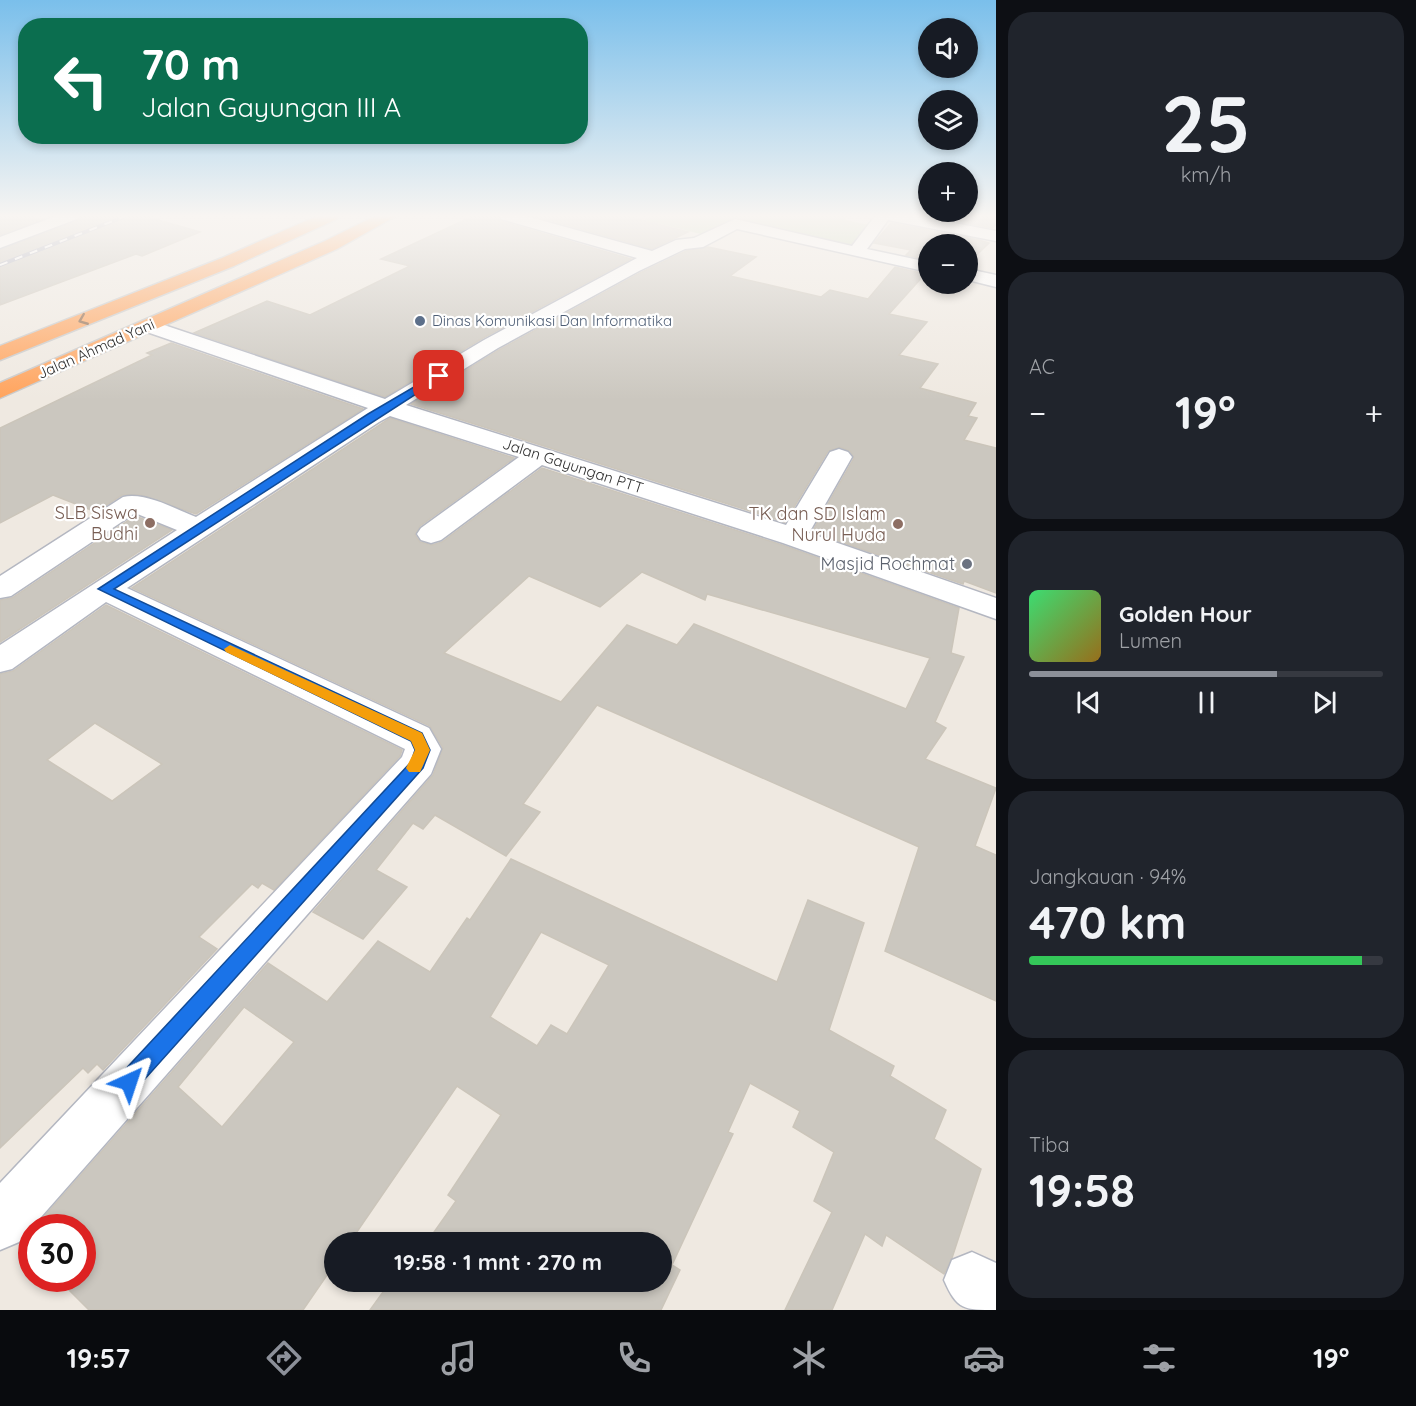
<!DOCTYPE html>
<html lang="id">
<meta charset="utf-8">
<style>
:root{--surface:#171b24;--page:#20242c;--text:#f1f3f6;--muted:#9ea1a6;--line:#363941;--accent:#8c9099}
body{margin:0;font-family:Quicksand,sans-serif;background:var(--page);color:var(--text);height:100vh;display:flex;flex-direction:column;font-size:22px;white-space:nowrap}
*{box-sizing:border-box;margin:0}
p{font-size:20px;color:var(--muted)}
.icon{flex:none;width:33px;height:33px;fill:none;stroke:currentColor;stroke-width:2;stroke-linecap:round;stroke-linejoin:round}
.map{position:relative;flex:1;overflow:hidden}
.details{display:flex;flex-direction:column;gap:12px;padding:12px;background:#0d0f14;width:420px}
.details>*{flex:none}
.banner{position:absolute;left:18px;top:18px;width:570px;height:126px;border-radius:24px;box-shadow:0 3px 9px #0003;background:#0b6e4f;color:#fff;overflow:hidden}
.buttons{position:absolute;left:918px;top:18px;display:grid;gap:12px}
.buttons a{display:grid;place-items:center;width:60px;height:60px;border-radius:50%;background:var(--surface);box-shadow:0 3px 9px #0003;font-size:30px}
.speed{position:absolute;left:18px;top:1214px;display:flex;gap:12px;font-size:30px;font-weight:700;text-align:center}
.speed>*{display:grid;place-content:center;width:78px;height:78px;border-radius:50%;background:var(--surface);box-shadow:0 3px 9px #0003;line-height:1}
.speed .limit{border:9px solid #d22;background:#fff;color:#111}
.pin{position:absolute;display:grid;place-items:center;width:51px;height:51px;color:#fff;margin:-26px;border-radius:12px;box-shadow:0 3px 9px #0006}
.me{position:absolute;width:66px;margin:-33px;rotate:42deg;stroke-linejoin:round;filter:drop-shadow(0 0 4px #0008)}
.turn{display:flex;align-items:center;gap:21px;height:126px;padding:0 24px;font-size:27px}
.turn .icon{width:78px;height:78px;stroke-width:2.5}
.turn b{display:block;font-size:42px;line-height:51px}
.big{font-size:45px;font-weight:700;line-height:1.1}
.details .widget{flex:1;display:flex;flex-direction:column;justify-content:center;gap:9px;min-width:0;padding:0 21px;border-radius:24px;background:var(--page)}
.details .dial{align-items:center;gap:0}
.dial b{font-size:78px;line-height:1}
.song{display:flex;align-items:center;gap:18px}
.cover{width:72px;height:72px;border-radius:9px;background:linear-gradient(135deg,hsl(140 70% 55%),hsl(40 70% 35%))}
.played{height:6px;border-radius:3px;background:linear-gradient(90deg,var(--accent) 70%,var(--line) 70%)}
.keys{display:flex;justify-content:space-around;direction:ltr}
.heat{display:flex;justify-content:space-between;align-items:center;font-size:33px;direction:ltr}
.charge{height:9px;border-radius:4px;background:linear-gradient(90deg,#34c759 94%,var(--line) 0)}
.trip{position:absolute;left:324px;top:1232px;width:348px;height:60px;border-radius:30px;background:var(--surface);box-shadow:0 3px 9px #0003;font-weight:700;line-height:60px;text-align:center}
.tabs{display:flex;height:96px;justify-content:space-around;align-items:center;background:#090b0e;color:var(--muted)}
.tabs .icon{width:42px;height:42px}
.tabs .on{color:var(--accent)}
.tabs b{font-size:27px;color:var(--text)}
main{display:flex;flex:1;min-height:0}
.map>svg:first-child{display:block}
</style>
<main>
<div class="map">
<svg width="996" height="1310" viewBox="0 0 996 1310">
<rect width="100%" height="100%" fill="#efe9e1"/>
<path fill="#c8d9b8" d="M652,216H847L845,220L869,225L851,249L732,222L705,235L644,220Z"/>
<g fill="#cbc7bf" stroke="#cbc5ba" stroke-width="1.5" fill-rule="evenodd">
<path d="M0,216H26L40,220L0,235Z"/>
<path d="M81,216H144L200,232L142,256L136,254L0,305V250L78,221Z"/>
<path d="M473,216H497L500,221L631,259L483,338L385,397L194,333L267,301L310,315L410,266L381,259Z"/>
<path d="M535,216H626L688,232L652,249Z"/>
<path d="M931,216H996V225L992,228Z"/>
<path d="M891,223L979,240L989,243L968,263V244H928V260L906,255L911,250L874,243Z"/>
<path d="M708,247L756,257L730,276L821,297L830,290L868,299L895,267L925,274L889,314L927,322L899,355L938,364L920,388L976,403L968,416L977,418L964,440L996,448V593L964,581L963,584L812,532L854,458L850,451L840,447L828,451L785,522L411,404L499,350L640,273L686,251Z"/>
<path d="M171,343L363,409L196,514L141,495H122L96,512L53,495L0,523V428L152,355L147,353Z"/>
<path d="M390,418L514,458L420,526L415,535L420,542L432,545L442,542L542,468L782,545L959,608L951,653L964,657L935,722L946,728L925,759L996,788L975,846L996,855V1001L885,951L919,847L597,705L523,804L540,812L506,856L435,815L423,829L413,823L376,870L407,887L363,939L313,912L433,775L443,748L430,726L132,588ZM642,572L705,600L707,594L930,658L906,709L694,624L677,645L627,625L561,702L444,653L529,576L600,607Z"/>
<path d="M135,516L172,530L0,642V600L12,598Z"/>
<path d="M106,605L402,750L400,756L274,890L262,883L258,888L252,884L199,937L217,949L103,1070L97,1064L88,1073L83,1068L0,1148V674L13,671ZM95,723L162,764L112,801L47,760Z"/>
<path d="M511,859L777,982L808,900L864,923L829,1030L894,1066L890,1076L946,1110L934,1139L981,1169L952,1258L944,1274L886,1235L882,1246L865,1234L832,1310H785L832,1212L814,1201L834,1152L793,1127L800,1111L750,1083L728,1132L733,1134L672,1265L680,1270L661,1310H370L391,1281H662V1242H427L456,1201L448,1195L501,1115L457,1086L350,1242H334V1265L303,1310H89L57,1278H82V1227H35L268,963L327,1002L378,941L430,972L467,918L470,920ZM541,932L609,965L567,1034L551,1025L537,1046L490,1017ZM244,1007L294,1042L222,1127L178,1087Z"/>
</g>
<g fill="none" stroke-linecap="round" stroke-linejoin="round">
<g stroke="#b4b7c1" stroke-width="3">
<g id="minor">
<path d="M56,216H79L77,219L0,248V237Z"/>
<path d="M499,216H526L652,251L676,240L694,238L735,219L852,246L875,216H918L996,231V241L888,220L867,249L928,262V272L737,229L703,247L685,249L639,271L498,348L406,405L786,525L830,452L839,449L848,452L852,457L809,533L996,598V619L783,543L542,465L441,540L431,543L421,540L417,534L421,528L519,457L390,416L379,422L127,588L429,728L441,749L431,774L19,1242L0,1250V1183L402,757L405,749L106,602L12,669L0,672V645L177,530L135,513L11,596L0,598V576L123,497C146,492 175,509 196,517L368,408L141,330L138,326L141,322H155L385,399L484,340L637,258L501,219Z"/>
<path d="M968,269L996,275V287L968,280Z"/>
<path d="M972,1252L996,1263V1310C964,1310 957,1310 944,1280L952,1260Z"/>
</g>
</g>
<g stroke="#c9c9c9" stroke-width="3">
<g id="highway">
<path d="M317,216H339L337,219L234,266L0,360V346L222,258Z"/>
<path d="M375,216H396L337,249L0,398V383L325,241Z"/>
</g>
</g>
<use href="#minor" fill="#fff" fill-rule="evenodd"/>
<use href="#highway" fill="#ffa35c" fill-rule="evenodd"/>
<g stroke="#a3a6b8" stroke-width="4">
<path id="rail" d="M0,265L126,216"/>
</g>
<use href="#rail" stroke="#fff" stroke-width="2" stroke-dasharray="8" stroke-linecap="butt"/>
</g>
<defs><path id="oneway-chevron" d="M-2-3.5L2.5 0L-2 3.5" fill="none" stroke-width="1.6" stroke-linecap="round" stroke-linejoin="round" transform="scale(1.5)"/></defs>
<use stroke="#8c6343" href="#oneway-chevron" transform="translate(83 320) rotate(158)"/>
<linearGradient id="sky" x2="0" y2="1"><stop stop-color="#7abfeb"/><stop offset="0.54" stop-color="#f8f5f2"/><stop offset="1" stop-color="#f8f5f2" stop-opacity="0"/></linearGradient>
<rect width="996" height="400" fill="url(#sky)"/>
<path fill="#1a73e8" stroke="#114b97" stroke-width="1.5" d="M436,374L444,376L114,589L422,733L430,750L423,768L136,1089L129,1092L121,1089L118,1082L121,1074L411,762L415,750L411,741L98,589L368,414Z"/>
<path fill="#f59e0b" d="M230,645L422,733L430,750L420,772H409L406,768L415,750L411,741L226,652L224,649Z"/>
<circle fill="#5c6f8a" stroke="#fff" stroke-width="2" cx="420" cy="321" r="6"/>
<g fill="#8d6e63" stroke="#fff" stroke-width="2">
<circle cx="150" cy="523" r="6"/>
<circle cx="898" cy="524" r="6"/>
</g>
<circle fill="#6b7280" stroke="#fff" stroke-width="2" cx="967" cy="564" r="6"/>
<g text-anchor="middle" stroke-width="4.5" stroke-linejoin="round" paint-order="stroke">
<g font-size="15" fill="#4e5e75" stroke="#fff" text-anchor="start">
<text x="432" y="326">Dinas Komunikasi Dan Informatika</text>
</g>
<g font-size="15" fill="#2e2e2e" stroke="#fff">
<text transform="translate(96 349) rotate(-24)" y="5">Jalan Ahmad Yani</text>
<text transform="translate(573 466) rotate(18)" y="5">Jalan Gayungan PTT</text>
</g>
<g font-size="18" fill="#785e54" stroke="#fff" text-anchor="end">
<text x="138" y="519">SLB Siswa<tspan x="138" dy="21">Budhi</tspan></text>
<text x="886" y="520">TK dan SD Islam<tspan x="886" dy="21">Nurul Huda</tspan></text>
</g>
<g font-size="18" fill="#5b616d" stroke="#fff" text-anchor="end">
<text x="955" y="570">Masjid Rochmat</text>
</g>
</g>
</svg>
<div class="buttons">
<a><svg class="icon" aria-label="sound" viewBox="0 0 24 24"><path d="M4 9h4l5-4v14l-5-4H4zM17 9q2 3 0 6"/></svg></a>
<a><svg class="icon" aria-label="layers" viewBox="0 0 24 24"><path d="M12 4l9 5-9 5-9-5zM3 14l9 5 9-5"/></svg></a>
<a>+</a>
<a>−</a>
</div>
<div class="speed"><div class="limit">30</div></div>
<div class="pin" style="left:439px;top:376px;background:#d93025"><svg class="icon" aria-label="arrive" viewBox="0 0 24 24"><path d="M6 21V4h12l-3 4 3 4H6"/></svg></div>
<svg class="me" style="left:129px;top:1082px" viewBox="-20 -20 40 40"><path d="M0-17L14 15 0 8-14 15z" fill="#1a73e8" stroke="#fff" stroke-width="4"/></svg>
<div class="trip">19:58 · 1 mnt · 270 m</div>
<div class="banner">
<div class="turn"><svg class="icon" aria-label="left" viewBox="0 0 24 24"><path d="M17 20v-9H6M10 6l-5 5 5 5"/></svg><div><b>70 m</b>Jalan Gayungan III A</div></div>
</div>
</div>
<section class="details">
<div class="widget dial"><b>25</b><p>km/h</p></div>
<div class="widget"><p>AC</p>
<div class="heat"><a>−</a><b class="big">19°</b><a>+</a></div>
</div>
<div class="widget">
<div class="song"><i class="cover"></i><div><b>Golden Hour</b><p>Lumen</p></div></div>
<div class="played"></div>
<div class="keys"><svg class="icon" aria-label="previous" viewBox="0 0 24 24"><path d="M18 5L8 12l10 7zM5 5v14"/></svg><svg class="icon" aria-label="pause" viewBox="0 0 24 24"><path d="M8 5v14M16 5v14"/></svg><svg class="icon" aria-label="next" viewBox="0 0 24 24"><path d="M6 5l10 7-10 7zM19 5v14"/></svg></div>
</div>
<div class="widget"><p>Jangkauan · 94%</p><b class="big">470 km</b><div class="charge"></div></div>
<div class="widget"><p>Tiba</p><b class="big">19:58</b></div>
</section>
</main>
<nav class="tabs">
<b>19:57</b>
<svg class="icon on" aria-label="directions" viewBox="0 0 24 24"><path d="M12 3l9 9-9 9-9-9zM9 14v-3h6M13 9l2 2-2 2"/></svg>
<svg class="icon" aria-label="music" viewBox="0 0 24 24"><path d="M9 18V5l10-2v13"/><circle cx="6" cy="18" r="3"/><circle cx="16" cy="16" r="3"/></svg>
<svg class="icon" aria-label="phone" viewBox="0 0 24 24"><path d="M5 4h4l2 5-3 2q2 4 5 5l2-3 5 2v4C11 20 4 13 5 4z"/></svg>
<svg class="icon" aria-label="climate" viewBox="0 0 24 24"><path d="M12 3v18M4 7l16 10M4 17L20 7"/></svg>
<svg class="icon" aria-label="car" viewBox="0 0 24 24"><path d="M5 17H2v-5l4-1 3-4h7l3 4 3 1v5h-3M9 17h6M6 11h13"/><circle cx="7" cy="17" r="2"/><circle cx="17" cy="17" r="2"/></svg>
<svg class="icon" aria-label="filters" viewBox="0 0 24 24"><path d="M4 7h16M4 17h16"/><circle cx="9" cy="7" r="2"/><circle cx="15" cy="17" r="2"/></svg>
<b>19°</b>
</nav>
